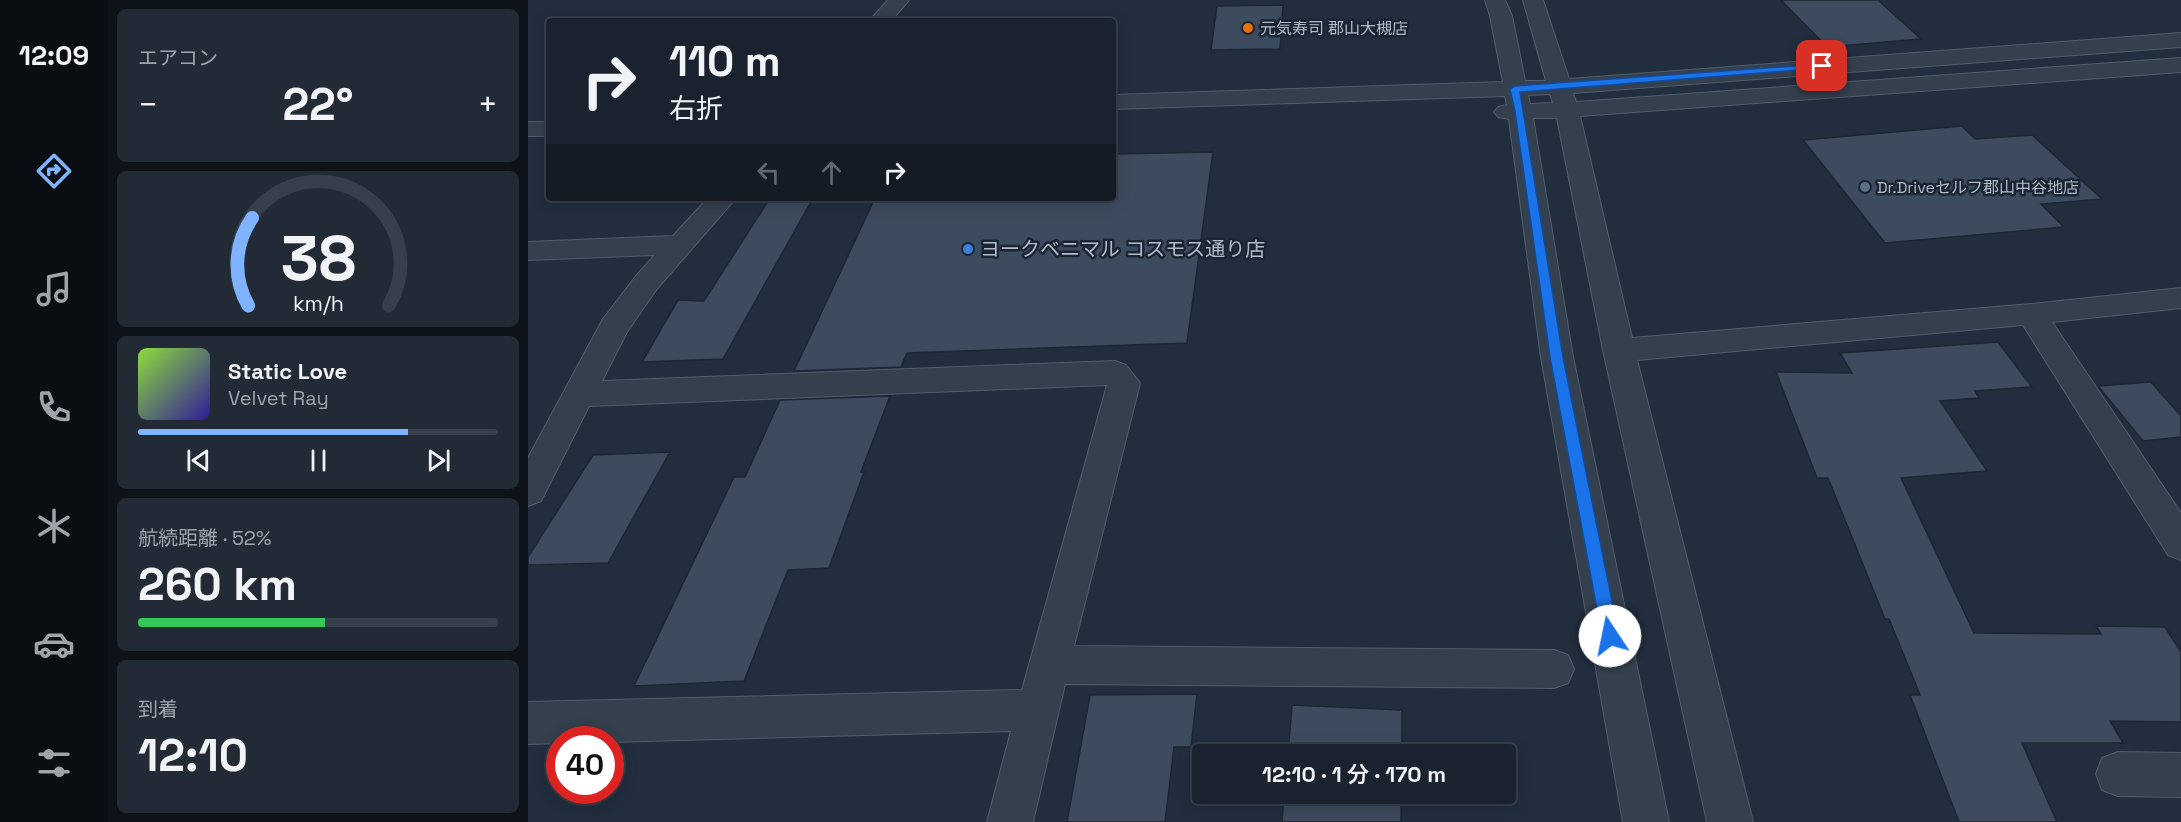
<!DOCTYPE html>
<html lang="ja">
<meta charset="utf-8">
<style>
:root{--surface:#19222e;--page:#222a36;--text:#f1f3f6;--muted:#9fa4aa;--line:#373f4a;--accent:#80b3ff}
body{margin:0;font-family:"Space Grotesk","Noto Sans JP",sans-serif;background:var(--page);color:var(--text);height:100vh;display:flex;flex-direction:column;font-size:22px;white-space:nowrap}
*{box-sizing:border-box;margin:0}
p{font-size:20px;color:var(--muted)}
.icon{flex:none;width:33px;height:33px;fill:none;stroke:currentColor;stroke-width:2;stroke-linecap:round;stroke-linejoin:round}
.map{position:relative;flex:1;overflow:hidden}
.side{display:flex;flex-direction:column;gap:9px;padding:9px;background:#0e1319;width:420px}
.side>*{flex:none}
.hud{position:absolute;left:18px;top:18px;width:570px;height:183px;border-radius:6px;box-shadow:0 3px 15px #0003,0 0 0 2px var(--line);background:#19222e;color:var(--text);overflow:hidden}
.speed{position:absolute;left:18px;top:726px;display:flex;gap:12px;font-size:30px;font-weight:700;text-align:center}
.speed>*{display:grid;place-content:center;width:78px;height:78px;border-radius:50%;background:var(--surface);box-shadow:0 3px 15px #0003,0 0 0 2px var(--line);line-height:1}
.speed .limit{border:9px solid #d22;background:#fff;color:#111}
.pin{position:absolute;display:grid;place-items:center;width:51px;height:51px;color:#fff;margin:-26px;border-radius:12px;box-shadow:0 3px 9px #0006}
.me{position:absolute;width:66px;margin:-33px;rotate:349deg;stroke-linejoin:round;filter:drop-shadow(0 0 4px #0008)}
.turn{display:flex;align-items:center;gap:21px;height:126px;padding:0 24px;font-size:27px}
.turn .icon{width:78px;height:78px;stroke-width:2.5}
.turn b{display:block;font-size:42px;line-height:51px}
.lanes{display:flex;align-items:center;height:57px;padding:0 24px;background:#0003;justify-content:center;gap:30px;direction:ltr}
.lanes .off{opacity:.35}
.big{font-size:45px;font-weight:600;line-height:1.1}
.side .card{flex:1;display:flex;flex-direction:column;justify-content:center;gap:9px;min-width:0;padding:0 21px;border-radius:9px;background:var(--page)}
.side .dial{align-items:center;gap:0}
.dial svg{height:156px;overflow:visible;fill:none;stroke:var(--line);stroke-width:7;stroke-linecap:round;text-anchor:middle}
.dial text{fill:var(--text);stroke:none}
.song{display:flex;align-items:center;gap:18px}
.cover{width:72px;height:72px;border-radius:9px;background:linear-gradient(135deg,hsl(90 70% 55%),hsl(250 70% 35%))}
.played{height:6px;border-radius:3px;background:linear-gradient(90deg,var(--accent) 75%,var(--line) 75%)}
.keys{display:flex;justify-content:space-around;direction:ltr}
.heat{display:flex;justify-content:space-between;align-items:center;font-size:33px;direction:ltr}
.charge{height:9px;border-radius:4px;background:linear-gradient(90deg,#34c759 52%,var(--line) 0)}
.trip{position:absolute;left:664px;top:744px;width:324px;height:60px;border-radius:6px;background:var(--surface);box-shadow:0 3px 15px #0003,0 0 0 2px var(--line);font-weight:600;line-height:60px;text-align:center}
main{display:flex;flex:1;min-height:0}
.tabs{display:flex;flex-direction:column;width:108px;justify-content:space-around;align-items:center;background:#0a0e12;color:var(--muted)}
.tabs .icon{width:42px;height:42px}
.tabs .active{color:var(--accent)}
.tabs b{font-size:27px;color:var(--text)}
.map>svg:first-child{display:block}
</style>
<main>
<nav class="tabs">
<b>12:09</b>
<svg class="icon active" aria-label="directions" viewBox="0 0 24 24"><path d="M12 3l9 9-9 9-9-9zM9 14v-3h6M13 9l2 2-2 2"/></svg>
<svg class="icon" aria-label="music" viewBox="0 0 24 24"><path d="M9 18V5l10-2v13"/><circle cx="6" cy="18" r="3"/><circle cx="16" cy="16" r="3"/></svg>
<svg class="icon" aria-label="phone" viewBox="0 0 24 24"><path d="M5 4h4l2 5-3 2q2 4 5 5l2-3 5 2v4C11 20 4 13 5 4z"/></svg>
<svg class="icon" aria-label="climate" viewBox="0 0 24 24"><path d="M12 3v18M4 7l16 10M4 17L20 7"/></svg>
<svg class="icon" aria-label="car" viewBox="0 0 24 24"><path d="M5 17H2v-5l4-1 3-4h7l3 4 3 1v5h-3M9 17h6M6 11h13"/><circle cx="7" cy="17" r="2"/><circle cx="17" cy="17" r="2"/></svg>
<svg class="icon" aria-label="filters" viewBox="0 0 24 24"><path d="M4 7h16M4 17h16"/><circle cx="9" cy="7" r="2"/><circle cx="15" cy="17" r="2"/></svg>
</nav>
<section class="side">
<div class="card"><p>エアコン</p>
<div class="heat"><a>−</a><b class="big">22°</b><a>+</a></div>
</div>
<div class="card dial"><svg viewBox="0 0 100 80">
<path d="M14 69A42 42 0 1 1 86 69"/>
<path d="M14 69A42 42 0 0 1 16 24" stroke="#80b3ff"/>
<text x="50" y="56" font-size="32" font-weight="700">38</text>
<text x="50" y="72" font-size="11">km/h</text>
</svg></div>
<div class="card">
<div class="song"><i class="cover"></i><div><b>Static Love</b><p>Velvet Ray</p></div></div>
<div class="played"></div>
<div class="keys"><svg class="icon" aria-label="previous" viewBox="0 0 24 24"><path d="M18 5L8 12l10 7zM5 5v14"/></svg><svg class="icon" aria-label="pause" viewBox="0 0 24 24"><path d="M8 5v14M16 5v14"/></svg><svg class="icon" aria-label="next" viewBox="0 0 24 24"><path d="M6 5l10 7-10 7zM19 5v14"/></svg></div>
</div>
<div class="card"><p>航続距離 · 52%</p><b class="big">260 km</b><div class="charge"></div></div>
<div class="card"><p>到着</p><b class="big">12:10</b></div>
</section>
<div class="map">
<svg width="1653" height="822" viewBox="0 0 1653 822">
<rect width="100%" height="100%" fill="#212e3e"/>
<g fill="#3d4b5e" stroke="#1c2735" stroke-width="1.5">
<path d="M1253,0H1350L1393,39L1299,47Z"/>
<path d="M755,5L752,49L683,50L689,6Z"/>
<path d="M1434,126L1447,139L1504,135L1574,199L1513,204L1536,227L1357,243L1275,140Z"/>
<path d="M685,152L659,343L379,353L373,367L266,371L347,198H585V154Z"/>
<path d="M242,198H285L195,359L114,362L150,300L176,301Z"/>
<path d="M1470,342L1504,387L1447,391L1451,398L1412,401L1459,471L1373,478L1446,633L1573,634L1568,626L1637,627L1653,652V722L1582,721L1595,743H1494L1529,822H1431L1382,695H1392L1361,619H1357L1300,478H1289L1248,372L1324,373L1312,353Z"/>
<path d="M1623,382L1653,416V437L1615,441L1570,386Z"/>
<path d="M362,396L333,472H336L301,568L260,570L216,681L106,686L206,477H217L252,400Z"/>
<path d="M142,452L80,563L0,565V557L65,455Z"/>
<path d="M669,694L663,747H646L637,822H539L562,695Z"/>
<path d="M764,705L874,710V754H760Z"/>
<path d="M756,794H873V822H754Z"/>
</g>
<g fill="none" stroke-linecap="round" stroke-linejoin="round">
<g stroke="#535d6c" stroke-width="2">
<g id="minor">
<path d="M360,0H381L363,21H341Z"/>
<path d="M957,0H977L984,16L997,81H1018L995,0H1015L1041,79L1653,33V47L1045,93L1048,102L1653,58V72L1052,116L1104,338L1503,304L1653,288V308L1524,322L1653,513V560L1640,555L1495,325L1109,360L1225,822H1179L1075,350L1029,118H1005L1045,357L1141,822H1095L1013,357L981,119L970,117L966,112L970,107L979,105L977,96L585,109V95L975,82L962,16ZM1022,94L1025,103L1002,104L1000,95Z"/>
<rect x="0" y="122" width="21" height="14"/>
<path d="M180,198H208L128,290L99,332L74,381L587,361L598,365L612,383L546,646L1026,650L1040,655L1046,669L1040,683L1026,688L537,684L505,822H459L483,731L82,742V740H32V743L0,744V702L494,690L579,385L61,406L13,501L0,506V458L75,319L108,276L127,255L0,260V242L145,236Z"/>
<path d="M1590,752L1653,753V797L1590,796L1574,790L1568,774L1574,758Z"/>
</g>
</g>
<use href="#minor" fill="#35404e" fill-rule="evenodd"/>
</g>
<path fill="#1a73e8" stroke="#114b97" stroke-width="1.5" d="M1294,64L1298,66L1297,68L992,92L1035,357L1091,636L1088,641L1082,643L1077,641L1074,636L1022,357L987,112L982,89L987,86Z"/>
<circle fill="#e8710a" stroke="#1a2533" stroke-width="2" cx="720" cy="28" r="6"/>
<circle fill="#5c6f8a" stroke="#1a2533" stroke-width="2" cx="1337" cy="187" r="6"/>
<circle fill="#3f7fe0" stroke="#1a2533" stroke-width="2" cx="440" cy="249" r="6"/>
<g text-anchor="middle" stroke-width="5" stroke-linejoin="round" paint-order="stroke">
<g font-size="16" fill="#b1bac9" stroke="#1a2533" text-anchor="start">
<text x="732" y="34">元気寿司 郡山大槻店</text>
<text x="1349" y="193">Dr.Driveセルフ郡山中谷地店</text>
</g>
<g font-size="20" fill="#b1bac9" stroke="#1a2533" text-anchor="start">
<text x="452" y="256">ヨークベニマル コスモス通り店</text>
</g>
</g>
</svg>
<div class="speed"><div class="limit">40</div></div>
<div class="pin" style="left:1294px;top:66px;background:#d93025"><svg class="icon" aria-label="arrive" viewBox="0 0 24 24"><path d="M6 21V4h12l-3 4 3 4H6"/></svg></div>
<svg class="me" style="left:1082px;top:636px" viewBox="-20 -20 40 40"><circle r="19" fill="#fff"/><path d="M0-13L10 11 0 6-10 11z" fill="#1a73e8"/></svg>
<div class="trip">12:10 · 1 分 · 170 m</div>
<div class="hud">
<div class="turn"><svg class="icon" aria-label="right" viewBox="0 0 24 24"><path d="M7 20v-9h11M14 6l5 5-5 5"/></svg><div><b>110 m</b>右折</div></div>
<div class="lanes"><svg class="icon off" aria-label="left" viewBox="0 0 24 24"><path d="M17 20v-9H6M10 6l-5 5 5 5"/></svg><svg class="icon off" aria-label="ahead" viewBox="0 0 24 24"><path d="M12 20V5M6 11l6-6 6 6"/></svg><svg class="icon" aria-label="right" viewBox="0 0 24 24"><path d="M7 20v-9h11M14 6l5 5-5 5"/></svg></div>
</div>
</div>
</main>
